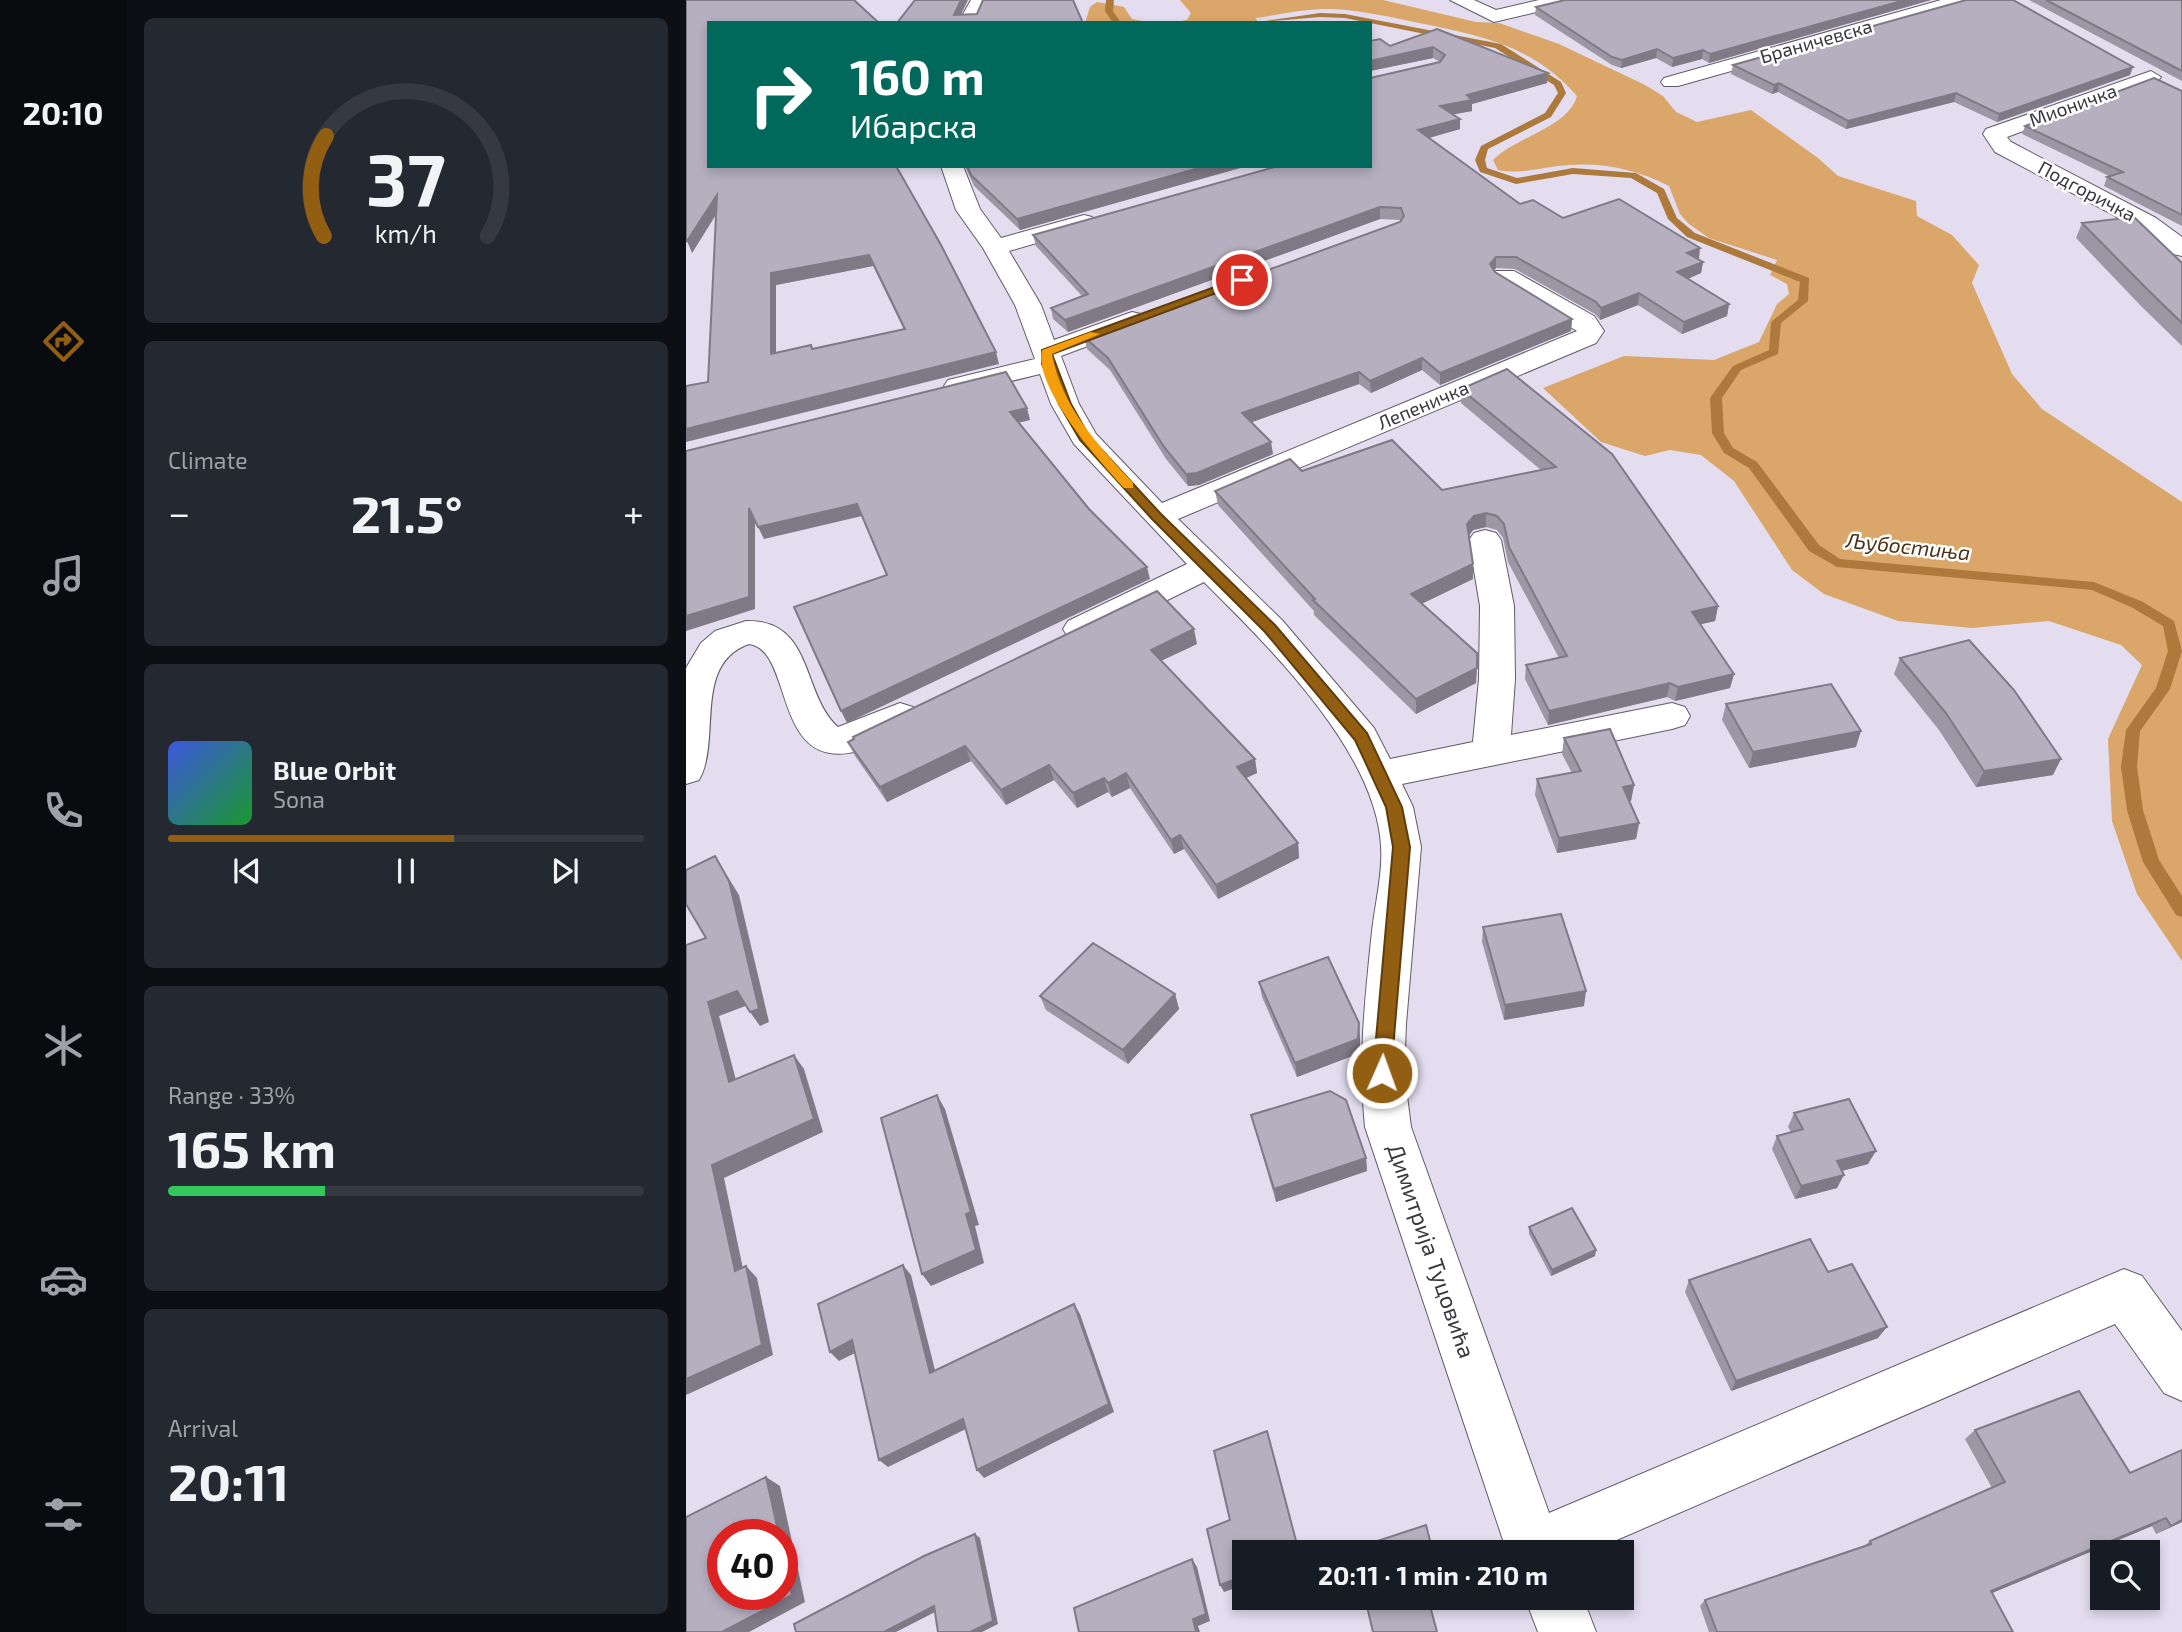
<!DOCTYPE html>
<meta charset="utf-8">
<style>
:root{--surface:#171b24;--page:#242831;--text:#f1f3f6;--muted:#9ea1a6;--line:#363941;--accent:#925e12}
body{margin:0;font-family:"Exo 2",sans-serif;background:var(--page);color:var(--text);height:100vh;display:flex;flex-direction:column;font-size:26px;white-space:nowrap}
*{box-sizing:border-box;margin:0}
p{font-size:23px;color:var(--muted)}
.icon{flex:none;width:38px;height:38px;fill:none;stroke:currentColor;stroke-width:2;stroke-linecap:round;stroke-linejoin:round}
.map{position:relative;flex:1;overflow:hidden}
.sheet{display:flex;flex-direction:column;gap:18px;padding:18px;background:#0d0f14;width:560px}
.sheet>*{flex:none}
.banner{position:absolute;left:21px;top:21px;width:665px;height:147px;border-radius:0px;box-shadow:0 4px 10px #0003;background:#00695c;color:#fff;overflow:hidden}
.tools{position:absolute;left:1404px;top:1540px;display:grid;gap:14px}
.tools a{display:grid;place-items:center;width:70px;height:70px;border-radius:0px;background:var(--surface);box-shadow:0 4px 10px #0003;font-size:35px}
.speed{position:absolute;left:21px;top:1519px;display:flex;gap:14px;font-size:35px;font-weight:700;text-align:center}
.speed>*{display:grid;place-content:center;width:91px;height:91px;border-radius:50%;background:var(--surface);box-shadow:0 4px 10px #0003;line-height:1}
.speed .limit{border:10px solid #d22;background:#fff;color:#111}
.pin{position:absolute;display:grid;place-items:center;width:60px;height:60px;color:#fff;margin:-30px;border:4px solid #fff;border-radius:50%;box-shadow:0 2px 7px #0007}
.me{position:absolute;width:77px;margin:-38px;rotate:2deg;stroke-linejoin:round;filter:drop-shadow(0 0 5px #0008)}
.turn{display:flex;align-items:center;gap:24px;height:147px;padding:0 28px;font-size:32px}
.turn .icon{width:91px;height:91px;stroke-width:2.5}
.turn b{display:block;font-size:49px;line-height:60px}
.big{font-size:52px;font-weight:700;line-height:1.1}
.sheet .card{flex:1;display:flex;flex-direction:column;justify-content:center;gap:10px;min-width:0;padding:0 24px;border-radius:10px;background:var(--page)}
.sheet .dial{align-items:center;gap:0}
.dial svg{height:182px;overflow:visible;fill:none;stroke:var(--line);stroke-width:7;stroke-linecap:round;text-anchor:middle}
.dial text{fill:var(--text);stroke:none}
.song{display:flex;align-items:center;gap:21px}
.cover{width:84px;height:84px;border-radius:10px;background:linear-gradient(135deg,hsl(230 70% 55%),hsl(130 70% 35%))}
.played{height:7px;border-radius:4px;background:linear-gradient(90deg,var(--accent) 60%,var(--line) 60%)}
.keys{display:flex;justify-content:space-around;direction:ltr}
.heat{display:flex;justify-content:space-between;align-items:center;font-size:38px;direction:ltr}
.charge{height:10px;border-radius:5px;background:linear-gradient(90deg,#34c759 33%,var(--line) 0)}
.trip{position:absolute;left:546px;top:1540px;width:402px;height:70px;border-radius:0px;background:var(--surface);box-shadow:0 4px 10px #0003;font-weight:700;line-height:70px;text-align:center}
main{display:flex;flex:1;min-height:0}
.dock{display:flex;flex-direction:column;width:126px;justify-content:space-around;align-items:center;background:#090b0e;color:var(--muted)}
.dock .icon{width:49px;height:49px}
.dock .active{color:var(--accent)}
.dock b{font-size:32px;color:var(--text)}
.map>svg:first-child{display:block}
</style>
<main>
<nav class="dock">
<b>20:10</b>
<svg class="icon active" aria-label="directions" viewBox="0 0 24 24"><path d="M12 3l9 9-9 9-9-9zM9 14v-3h6M13 9l2 2-2 2"/></svg>
<svg class="icon" aria-label="music" viewBox="0 0 24 24"><path d="M9 18V5l10-2v13"/><circle cx="6" cy="18" r="3"/><circle cx="16" cy="16" r="3"/></svg>
<svg class="icon" aria-label="phone" viewBox="0 0 24 24"><path d="M5 4h4l2 5-3 2q2 4 5 5l2-3 5 2v4C11 20 4 13 5 4z"/></svg>
<svg class="icon" aria-label="climate" viewBox="0 0 24 24"><path d="M12 3v18M4 7l16 10M4 17L20 7"/></svg>
<svg class="icon" aria-label="car" viewBox="0 0 24 24"><path d="M5 17H2v-5l4-1 3-4h7l3 4 3 1v5h-3M9 17h6M6 11h13"/><circle cx="7" cy="17" r="2"/><circle cx="17" cy="17" r="2"/></svg>
<svg class="icon" aria-label="filters" viewBox="0 0 24 24"><path d="M4 7h16M4 17h16"/><circle cx="9" cy="7" r="2"/><circle cx="15" cy="17" r="2"/></svg>
</nav>
<section class="sheet">
<div class="card dial"><svg viewBox="0 0 100 80">
<path d="M14 69A42 42 0 1 1 86 69"/>
<path d="M14 69A42 42 0 0 1 15 25" stroke="#925e12"/>
<text x="50" y="56" font-size="32" font-weight="700">37</text>
<text x="50" y="72" font-size="11">km/h</text>
</svg></div>
<div class="card"><p>Climate</p>
<div class="heat"><a>−</a><b class="big">21.5°</b><a>+</a></div>
</div>
<div class="card">
<div class="song"><i class="cover"></i><div><b>Blue Orbit</b><p>Sona</p></div></div>
<div class="played"></div>
<div class="keys"><svg class="icon" aria-label="previous" viewBox="0 0 24 24"><path d="M18 5L8 12l10 7zM5 5v14"/></svg><svg class="icon" aria-label="pause" viewBox="0 0 24 24"><path d="M8 5v14M16 5v14"/></svg><svg class="icon" aria-label="next" viewBox="0 0 24 24"><path d="M6 5l10 7-10 7zM19 5v14"/></svg></div>
</div>
<div class="card"><p>Range · 33%</p><b class="big">165 km</b><div class="charge"></div></div>
<div class="card"><p>Arrival</p><b class="big">20:11</b></div>
</section>
<div class="map">
<svg width="1496" height="1632" viewBox="0 0 1496 1632">
<rect width="100%" height="100%" fill="#e3ddef"/>
<g fill="#daa669">
<path d="M494,0H697L790,22L813,23L873,44L959,85L977,96L990,112L1011,122L1065,110L1132,158L1152,176L1230,201L1231,216L1266,235L1293,265L1286,283L1326,374L1356,409L1496,502V961L1451,894L1426,821L1422,739L1456,665L1435,645L1363,621L1286,628L1212,621L1138,594L1106,570L1048,481L1015,455L984,450L959,456L915,442L857,388L938,356L1028,360L1073,342L1091,304L1103,294L1101,284L1084,275L1091,260L1023,238L1003,224L994,214L983,186C949,168 910,161 872,166C850,169 834,174 812,170L807,160C829,137 882,128 891,96C846,44 792,35 728,22C700,16 672,10 644,9C620,8 593,15 569,18L573,23H483L501,20L505,13Z"/>
<path d="M411,2L438,7L446,19L467,23H399L404,7Z"/>
</g>
<g fill="none" stroke-linecap="round" stroke-linejoin="round">
<g fill="#ad7a3c" fill-rule="evenodd">
<path d="M420,0H428L427,11L435,23H427L419,11Z"/>
<path d="M634,13L659,14L815,44L875,82L880,93L865,117L802,149L799,160L801,168L831,178L887,168L950,173L978,189L991,218L1009,233L1123,278L1122,301L1095,323L1092,354L1055,370L1036,398L1038,433L1047,448L1071,462L1133,545L1154,559L1408,582L1457,602L1488,621L1496,651L1484,689L1454,731L1451,767L1457,810L1473,860L1496,896V917L1490,915L1457,862L1441,810L1435,767L1440,730L1470,688L1482,651L1477,626L1447,608L1406,590L1151,567L1123,551L1063,468L1038,453L1026,433L1024,398L1047,366L1083,350L1085,322L1112,300L1114,282L1001,237L982,219L971,193L945,178L887,174L830,184L794,172L789,160L795,146L859,113L872,93L868,85L809,48L659,18L634,17L565,23Z"/>
</g>
<g stroke="#605b6a" stroke-width="2">
<g id="minor">
<path d="M285,0H303L291,23H272Z"/>
<path d="M764,0H788L810,10L853,0H886L884,4L808,22Z"/>
<path d="M1255,0H1285L1283,4L992,86H978L975,82L978,78Z"/>
<path d="M1465,71L1475,77L1472,81L1321,137L1325,142L1470,218L1496,237V256L1487,254L1452,228L1309,152L1297,134L1300,129Z"/>
<path d="M255,166H277L294,209L315,238L398,215L406,217L410,222L406,227L323,251L355,305L368,340L446,312L455,314L459,320L455,326L375,356L393,404L410,434L476,503L891,331L810,281L806,276L810,271H828L908,316L918,331L910,343L492,519L596,620L688,728L704,759L787,742L793,679L794,606L783,540L788,533L799,530L810,533L815,540L828,606L829,679L825,735L986,703L999,707L1004,716L999,725L986,729L716,784L727,807L735,847L720,1024L718,1073L725,1127L863,1513L1438,1269L1456,1276L1496,1331V1401L1478,1393L1429,1324L903,1552H821L679,1127C672,1057 679,1000 686,931C689,904 697,873 695,846C690,751 582,646 518,582L406,637L394,640L382,637L377,629L382,621L501,564L388,444L365,404L354,374L272,394L262,392L258,386L262,380L349,359L329,305L297,248L270,210Z"/>
<path d="M60,621C128,619 115,694 152,727L214,703L227,707L232,716L227,725C208,734 188,747 168,752C86,770 108,650 63,644C6,664 36,740 13,780L0,784V668L15,643L29,631Z"/>
<path d="M839,1598H897L910,1632H852Z"/>
</g>
</g>
<use href="#minor" fill="#fff" fill-rule="evenodd"/>
</g>
<g fill="#9c96a5" fill-rule="evenodd">
<path d="M879,0H1245L1023,63L1016,59L986,67L970,58L935,68L926,65L849,15L850,7Z"/>
<path d="M1343,0H1496V81Z"/>
<path d="M23,23L210,166L313,364L22,382L30,215L6,253ZM187,266L218,330L126,349L90,353V285Z"/>
<path d="M751,29L862,73L861,83L786,104V111L767,114L774,119V129L743,138L834,204L1012,259L1017,262L1015,273L1002,279L1043,304L1041,316L996,334L952,305L914,320L909,314L829,269L810,268L808,270L809,272L886,319L885,331L754,385L736,370L685,393L673,384L565,422L587,454L513,485L502,486L480,459L424,370L401,349L398,337L714,222L715,220L694,219L382,332L367,319L365,308L396,296L350,246L347,235L684,166L754,62L747,58L684,71V41L704,46Z"/>
<path d="M1047,65L1444,75L1311,122L1268,102L1160,129L1092,92L1086,94L1045,74Z"/>
<path d="M1496,91V226L1418,186L1421,177L1423,176L1336,134L1339,126Z"/>
<path d="M279,166H561L334,230L288,186Z"/>
<path d="M1396,223L1496,263V346L1456,307L1390,238Z"/>
<path d="M821,369L1032,606L1029,621L1014,624L1048,674L1044,688L989,701L981,697L862,725L839,679L840,665L873,658L822,562L817,538L811,530L800,527L787,530L783,536L787,579L735,604L791,653L790,683L730,714L628,615V611L532,505L529,491L616,471L756,490L855,470L775,403V389Z"/>
<path d="M511,644L475,661L569,759L571,773L560,778L612,843L613,858L532,899L498,849L488,854L444,788L426,797L422,792L391,808L368,780L320,805L285,761L201,802L169,756L162,742Z"/>
<path d="M1214,658L1367,775L1290,787L1253,730L1208,674Z"/>
<path d="M1040,704L1170,747L1063,768L1036,720Z"/>
<path d="M878,738L948,785L945,801H943L953,823L950,839L871,853L849,795L851,779L886,773L876,754Z"/>
<path d="M797,927L898,1006L818,1020L796,942Z"/>
<path d="M573,982L674,1037V1053L611,1077L576,997Z"/>
<path d="M489,994L493,1009L442,1064L360,1010L354,996Z"/>
<path d="M1108,1113L1182,1164L1156,1171L1151,1188L1109,1199L1086,1149L1091,1136L1105,1132L1102,1127Z"/>
<path d="M565,1115L680,1158L681,1171L590,1202Z"/>
<path d="M843,1227L909,1256L865,1276L843,1234Z"/>
<path d="M1142,1272L1192,1338L1045,1391L999,1292L1003,1280Z"/>
<path d="M1289,1430L1444,1473L1496,1450V1522L1470,1534L1466,1526L1306,1593L1327,1632H1023L1014,1606L1019,1600L1177,1547L1184,1541L1306,1488L1279,1439Z"/>
</g>
<g fill="#7f7a86">
<path d="M275,0H282L271,23L268,15Z"/>
<path d="M1219,0H1245L1023,63L1024,54Z"/>
<path d="M747,47V58L684,71V61Z"/>
<path d="M971,49L970,58L935,68L936,60Z"/>
<path d="M1017,50L1016,59L986,67L987,58Z"/>
<path d="M1447,67L1444,75L1311,122L1313,114Z"/>
<path d="M862,73L861,83L786,104V111L754,117V106L781,95Z"/>
<path d="M1093,83L1092,92L1086,94L1088,85Z"/>
<path d="M1270,93L1268,102L1160,129L1162,121Z"/>
<path d="M774,119V129L732,141V130Z"/>
<path d="M520,166H561L334,230L331,219Z"/>
<path d="M31,195L35,206L6,253L1,241Z"/>
<path d="M694,207V219L382,332L379,320Z"/>
<path d="M1014,248L1013,259L1001,253Z"/>
<path d="M183,255L187,266L90,285V365L85,354V273Z"/>
<path d="M810,257V268L803,276L804,264Z"/>
<path d="M1017,262L1015,273L989,284L991,272Z"/>
<path d="M953,293L952,305L914,320L915,308Z"/>
<path d="M1043,304L1041,316L996,334L998,322Z"/>
<path d="M886,319L885,331L754,385V373Z"/>
<path d="M310,352L313,364L0,442V429Z"/>
<path d="M736,358V370L685,393L684,381Z"/>
<path d="M673,372V384L558,425L556,413Z"/>
<path d="M341,408L344,420L328,424L324,412Z"/>
<path d="M585,442L587,454L513,485L502,486L500,474Z"/>
<path d="M171,504L176,516L78,539L72,527Z"/>
<path d="M63,508L69,520V609L0,631V616Z"/>
<path d="M800,513V527L787,530L781,538V524L788,516Z"/>
<path d="M787,564V579L725,609V594Z"/>
<path d="M461,567L464,579L161,723L155,711Z"/>
<path d="M1032,606L1029,621L1003,627L1006,612Z"/>
<path d="M508,629L511,644L468,664L465,650Z"/>
<path d="M791,668L790,683L730,714V699Z"/>
<path d="M1048,674L1044,688L989,701L992,687Z"/>
<path d="M984,683L981,697L862,725L863,711Z"/>
<path d="M1175,731L1170,747L1063,768L1067,752Z"/>
<path d="M279,746L285,761L201,802L194,787Z"/>
<path d="M569,759L571,773L553,781L551,767Z"/>
<path d="M1375,759L1367,775L1290,787L1298,771Z"/>
<path d="M363,765L368,780L320,805L315,790Z"/>
<path d="M440,773L444,788L426,797L422,783Z"/>
<path d="M418,778L422,792L391,808L387,793Z"/>
<path d="M948,785L945,801L934,802L937,787Z"/>
<path d="M953,823L950,839L871,853L873,838Z"/>
<path d="M494,835L498,849L488,854L485,840Z"/>
<path d="M612,843L613,858L532,899L530,885Z"/>
<path d="M29,856L53,895L83,1022L74,1026L64,1012Z"/>
<path d="M51,991L62,1005L33,1016L54,1095L43,1082L22,1002Z"/>
<path d="M900,991L898,1006L818,1020L819,1005Z"/>
<path d="M489,994L493,1009L442,1064L437,1050Z"/>
<path d="M673,1023L674,1037V1053L611,1077L609,1063Z"/>
<path d="M108,1055L118,1069L137,1132L38,1178L60,1283L49,1271L26,1165Z"/>
<path d="M251,1095L259,1109L293,1225L289,1226L298,1263L245,1286L236,1274Z"/>
<path d="M1190,1151L1182,1164L1144,1174L1151,1161Z"/>
<path d="M680,1158L681,1171L590,1202L588,1189Z"/>
<path d="M1158,1175L1151,1188L1109,1199L1115,1186Z"/>
<path d="M910,1250L909,1256L865,1276L866,1270Z"/>
<path d="M217,1265L225,1275L252,1382L244,1373Z"/>
<path d="M60,1266L71,1278L87,1355L0,1395V1379Z"/>
<path d="M388,1304L394,1314L428,1412L298,1478L291,1470Z"/>
<path d="M1201,1327L1192,1338L1045,1391L1050,1381Z"/>
<path d="M166,1340L175,1350L153,1361L144,1352Z"/>
<path d="M277,1419L284,1427L202,1467L193,1460Z"/>
<path d="M80,1477L94,1486L119,1602L63,1632H36L96,1551V1535H93Z"/>
<path d="M1480,1518L1466,1526L1294,1598L1305,1591Z"/>
<path d="M1496,1520V1522L1470,1534L1485,1526Z"/>
<path d="M289,1534L294,1538L312,1624L296,1632H284Z"/>
<path d="M506,1559L511,1567L524,1621L512,1626L514,1632H510L507,1619Z"/>
<path d="M558,1576V1585L538,1592L534,1585Z"/>
<path d="M741,1598H756L741,1603Z"/>
<path d="M248,1606L253,1610L210,1632H198Z"/>
</g>
<g fill="#b5afc0" stroke="#7f7a86" stroke-width="2" fill-rule="evenodd">
<path d="M0,0H168L193,23H23V166H210L255,245L310,352L0,429V386L22,382L31,195L1,241L0,238ZM183,255L219,329L126,349L125,345L85,354V273Z"/>
<path d="M229,0H275L268,15L291,14L297,0H387L397,23H211Z"/>
<path d="M879,0H1219L1024,54L1017,50L987,58L971,49L936,60L926,57L850,7Z"/>
<path d="M1280,0H1327L1447,67L1313,114L1270,93L1162,121L1093,83L1088,85L1047,65Z"/>
<path d="M1360,0H1496V71Z"/>
<path d="M751,29L862,73L781,95L786,100L754,106L774,119L732,130L834,204L847,200L877,218L933,199L1014,248L1001,253L1017,262L991,272L1043,304L998,322L953,293L915,308L910,302L830,257H810L804,264L809,272L886,319L754,373L736,358L684,381L673,372L556,413L585,442L511,473L500,474L478,447L422,358L398,337L714,222L718,216L715,208L694,207L379,320L365,308L402,294L347,235L592,166H684V78L754,62L759,55L747,47L684,61V41L694,39L704,46Z"/>
<path d="M1468,78L1496,91V215L1421,177L1437,172L1339,126Z"/>
<path d="M281,166H520L331,219L285,175Z"/>
<path d="M1448,217L1496,263V323L1463,291L1396,223Z"/>
<path d="M821,369L926,454L1032,606L1006,612L1048,674L992,687L984,683L863,711L840,665L881,656L823,547L818,524L811,516L800,513L788,516L781,524L787,564L725,594L791,653V668L730,699L627,600L629,599L529,491L604,459L616,471L706,440L756,490L870,467L775,389Z"/>
<path d="M320,372L341,408L324,412L403,509L461,567L155,711L108,607L201,575L171,504L72,527L63,508V597L0,616V451Z"/>
<path d="M471,591L508,629L465,650L569,759L551,767L612,843L530,885L494,835L485,840L440,773L422,783L418,778L387,793L363,765L315,790L279,746L194,787L162,742L168,739L167,737Z"/>
<path d="M1283,640L1328,690L1375,759L1298,771L1260,713L1214,658Z"/>
<path d="M1145,684L1175,731L1067,752L1040,704Z"/>
<path d="M924,729L948,785L937,787L953,823L873,838L851,779L895,771L878,738Z"/>
<path d="M29,856L43,881L73,1009L64,1012L51,991L22,1002L43,1082L108,1055L128,1119L26,1165L49,1271L60,1266L76,1345L0,1379V945L20,938L0,904V870Z"/>
<path d="M875,914L900,991L819,1005L797,927Z"/>
<path d="M407,943L489,994L437,1050L354,996Z"/>
<path d="M642,957L673,1023L672,1039L609,1063L573,982Z"/>
<path d="M644,1091L660,1100L680,1158L588,1189L565,1115Z"/>
<path d="M251,1095L285,1212L280,1214L290,1250L236,1274L195,1118Z"/>
<path d="M1163,1099L1190,1151L1151,1161L1158,1175L1115,1186L1091,1136L1117,1129L1108,1113Z"/>
<path d="M886,1208L910,1250L866,1270L843,1227Z"/>
<path d="M1124,1239L1142,1272L1166,1264L1201,1327L1050,1381L1003,1280Z"/>
<path d="M217,1265L244,1373L388,1304L423,1404L291,1470L277,1419L193,1460L166,1340L144,1352L132,1304Z"/>
<path d="M1393,1391L1444,1473L1496,1450V1520L1485,1526L1480,1518L1305,1591L1327,1632H1031L1019,1600L1185,1544L1184,1541L1319,1482L1289,1430Z"/>
<path d="M581,1431L613,1552H558V1576L534,1585L521,1529L544,1520L528,1451Z"/>
<path d="M80,1477L93,1535H37V1594H96V1551L106,1595L36,1632H0V1517Z"/>
<path d="M740,1525L747,1552H667V1549Z"/>
<path d="M289,1534L307,1621L284,1632H252L248,1606L198,1632H110L108,1624L238,1556Z"/>
<path d="M506,1559L520,1614L507,1619L510,1632H393L388,1608Z"/>
<path d="M679,1598H742L751,1632H687Z"/>
</g>
<path fill="#925e12" stroke="#5f3d0c" stroke-width="2" d="M556,277L562,280L560,282L366,354L385,404L403,436L475,514L589,625L681,733L716,807L724,847L705,1073L702,1079L696,1081L689,1079L687,1073L707,847L700,807L669,740L579,632L466,519L394,440L373,404L356,364V350Z"/>
<path fill="#f59e0b" d="M405,332L414,334L366,354C375,406 412,445 447,483V488H438C414,462 347,387 356,350Z"/>
<g text-anchor="middle" stroke-width="5" stroke-linejoin="round" paint-order="stroke">
<g font-size="19" fill="#3a383f" stroke="#fff">
<text transform="translate(1130 41) rotate(-16)" y="7">Браничевска</text>
<text transform="translate(1387 105) rotate(-20)" y="7">Мионичка</text>
<text transform="translate(1401 191) rotate(28)" y="7">Подгоричка</text>
<text transform="translate(737 405) rotate(-23)" y="7">Лепеничка</text>
</g>
<g font-size="21" font-style="italic" fill="#4a3318" stroke="#fff">
<text transform="translate(1222 547) rotate(6)" y="7">Љубостиња</text>
</g>
<g font-size="23" fill="#3a383f" stroke="#fff">
<text transform="translate(745 1251) rotate(71)" y="8">Димитрија Туцовића</text>
</g>
</g>
</svg>
<div class="tools">
<a><svg class="icon" aria-label="search" viewBox="0 0 24 24"><circle cx="10" cy="10" r="6"/><path d="M15 15l6 6"/></svg></a>
</div>
<div class="speed"><div class="limit">40</div></div>
<div class="pin" style="left:556px;top:280px;background:#d93025"><svg class="icon" aria-label="arrive" viewBox="0 0 24 24"><path d="M6 21V4h12l-3 4 3 4H6"/></svg></div>
<svg class="me" style="left:696px;top:1073px" viewBox="-20 -20 40 40"><circle r="17" fill="#925e12" stroke="#fff" stroke-width="3"/><path d="M0-11L8 9 0 5-8 9z" fill="#fff"/></svg>
<div class="trip">20:11 · 1 min · 210 m</div>
<div class="banner">
<div class="turn"><svg class="icon" aria-label="right" viewBox="0 0 24 24"><path d="M7 20v-9h11M14 6l5 5-5 5"/></svg><div><b>160 m</b>Ибарска</div></div>
</div>
</div>
</main>
